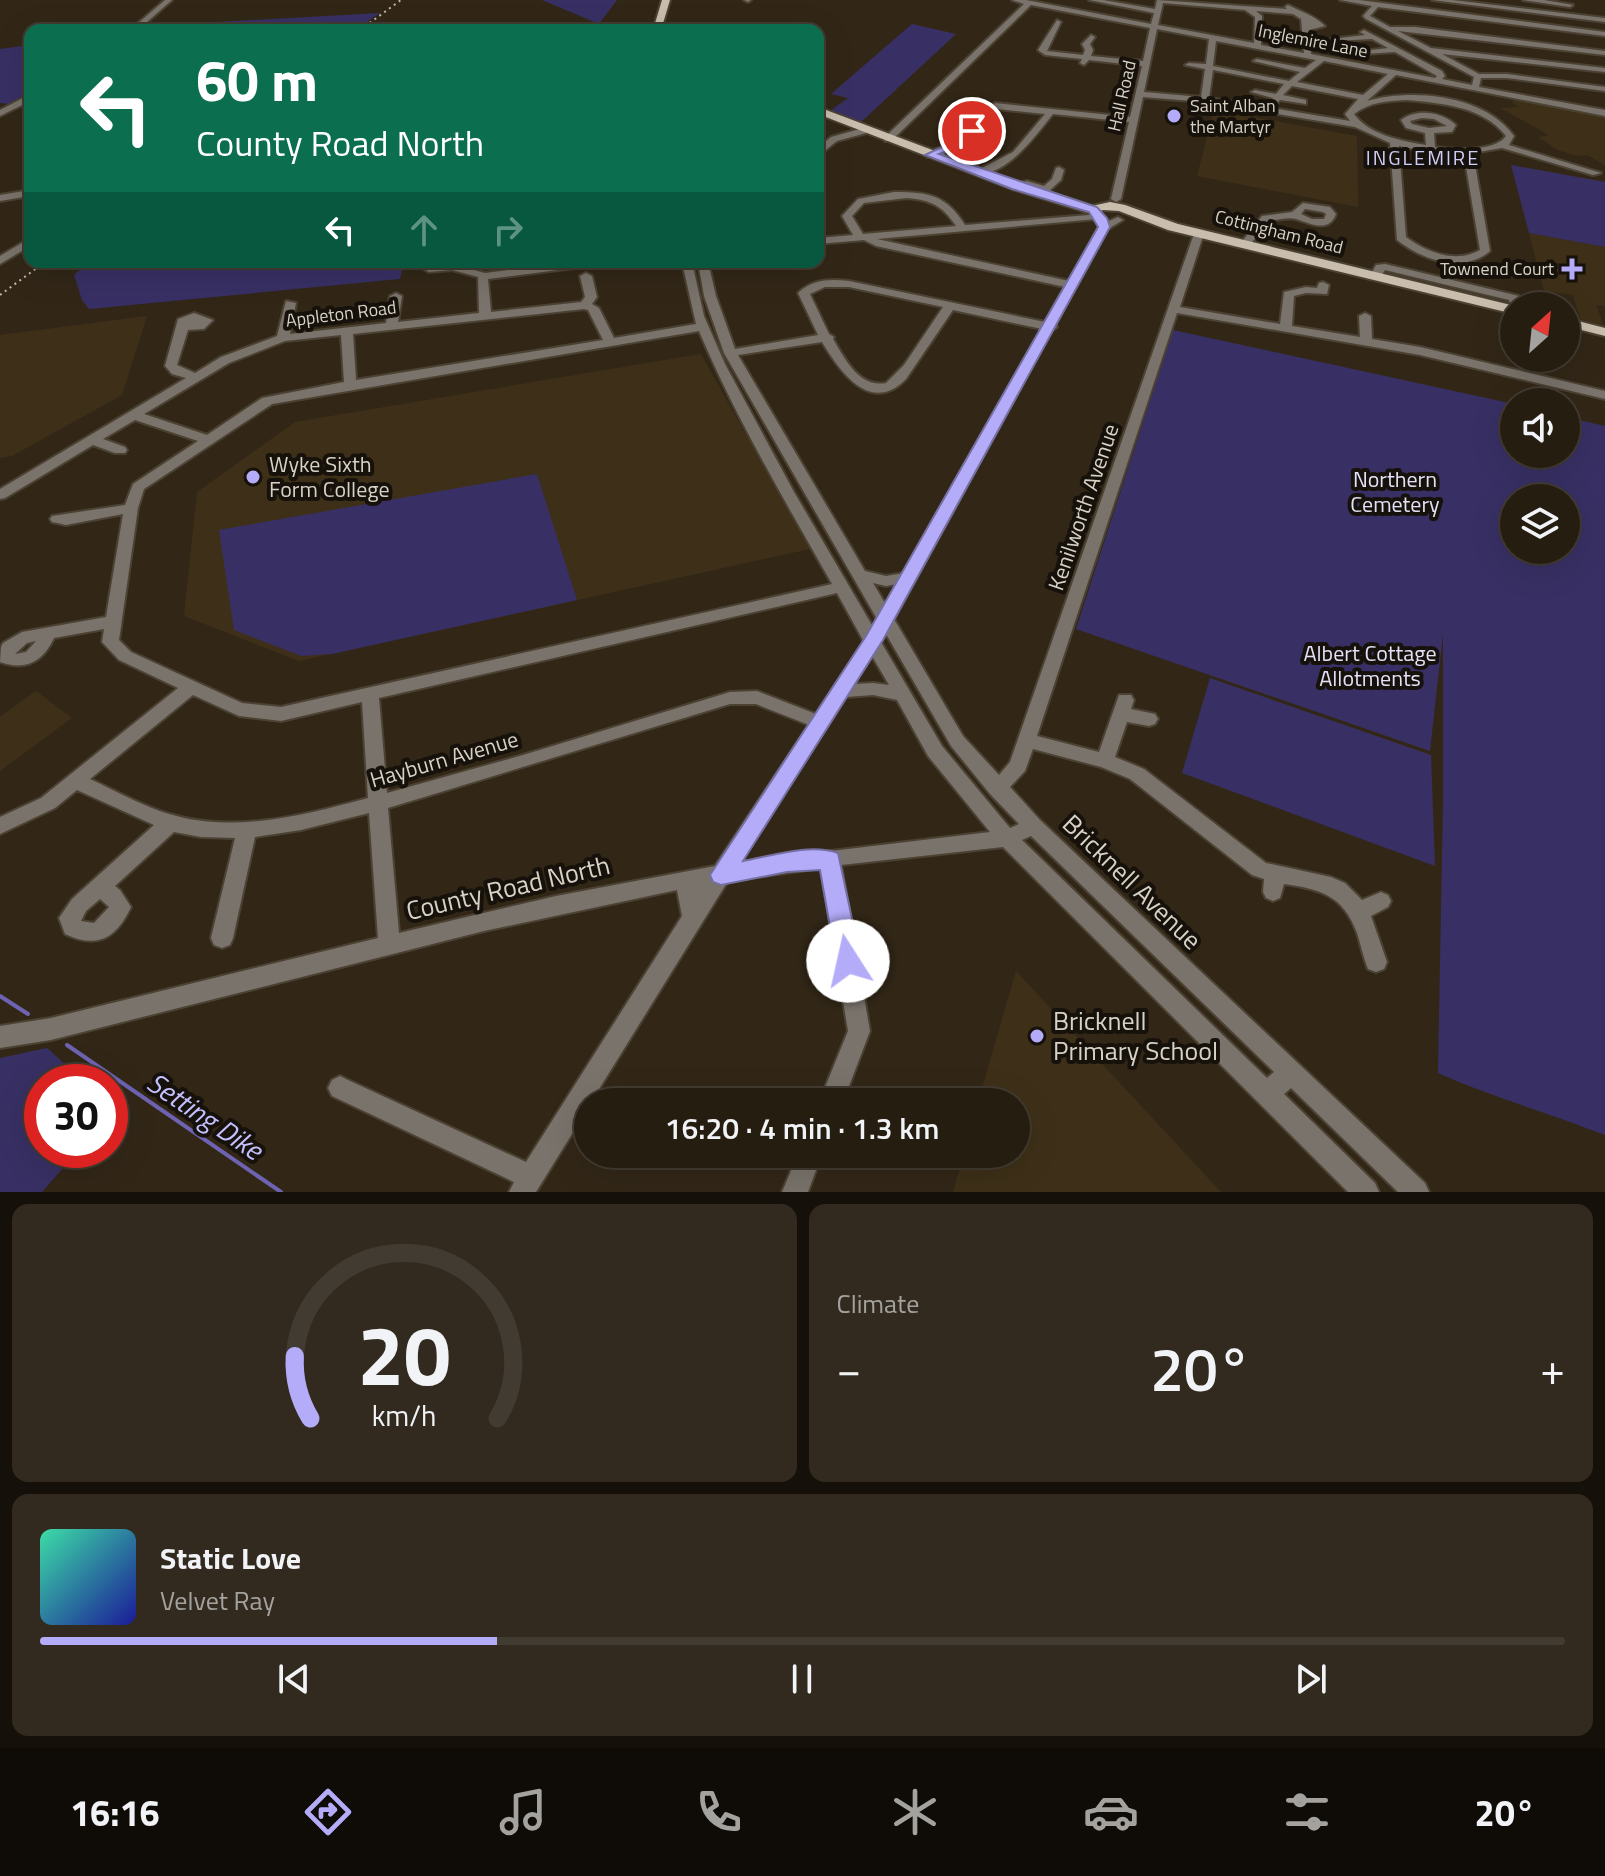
<!DOCTYPE html>
<meta charset="utf-8">
<style>
:root{--surface:#261d11;--page:#322a1f;--text:#f1f3f6;--muted:#a4a29f;--line:#423b31;--accent:#b4acf9}
body{margin:0;font-family:"Titillium Web",sans-serif;background:var(--page);color:var(--text);height:100vh;display:flex;flex-direction:column;font-size:30px;white-space:nowrap}
*{box-sizing:border-box;margin:0}
p{font-size:26px;color:var(--muted)}
.icon{flex:none;width:44px;height:44px;fill:none;stroke:currentColor;stroke-width:2;stroke-linecap:round;stroke-linejoin:round}
.map{position:relative;height:1192px;overflow:hidden}
.details{display:flex;flex-direction:column;gap:12px;padding:12px;background:#151009;flex:1}
.details>*{flex:none}
.hud{position:absolute;left:24px;top:24px;width:800px;height:244px;border-radius:16px;box-shadow:0 8px 32px #0002,0 0 0 2px var(--line);background:#0b6e4f;color:#fff;overflow:hidden}
.needle{width:52px;rotate:27deg}
.controls{position:absolute;left:1500px;top:292px;display:grid;gap:16px}
.controls a{display:grid;place-items:center;width:80px;height:80px;border-radius:50%;background:var(--surface);box-shadow:0 8px 32px #0002,0 0 0 2px var(--line);font-size:40px}
.speed{position:absolute;left:24px;top:1064px;display:flex;gap:16px;font-size:40px;font-weight:700;text-align:center}
.speed>*{display:grid;place-content:center;width:104px;height:104px;border-radius:50%;background:var(--surface);box-shadow:0 8px 32px #0002,0 0 0 2px var(--line);line-height:1}
.speed .limit{border:12px solid #d22;background:#fff;color:#111}
.pin{position:absolute;display:grid;place-items:center;width:68px;height:68px;color:#fff;margin:-34px;border:4px solid #fff;border-radius:50%;box-shadow:0 2px 8px #0007}
.me{position:absolute;width:88px;margin:-44px;rotate:350deg;stroke-linejoin:round;filter:drop-shadow(0 0 6px #0008)}
.turn{display:flex;align-items:center;gap:28px;height:168px;padding:0 40px;font-size:36px}
.turn .icon{width:104px;height:104px;stroke-width:2.5}
.turn b{display:block;font-size:56px;line-height:68px}
.lanes{display:flex;align-items:center;height:76px;padding:0 40px;background:#0003;justify-content:center;gap:40px;direction:ltr}
.lanes .off{opacity:.35}
.big{font-size:60px;font-weight:600;line-height:1.1}
.details .widget{flex:1;display:flex;flex-direction:column;justify-content:center;gap:12px;min-width:0;padding:0 28px;border-radius:16px;background:var(--page)}
.details .dial{align-items:center;gap:0}
.dial svg{height:208px;overflow:visible;fill:none;stroke:var(--line);stroke-width:7;stroke-linecap:round;text-anchor:middle}
.dial text{fill:var(--text);stroke:none}
.song{display:flex;align-items:center;gap:24px}
.cover{width:96px;height:96px;border-radius:12px;background:linear-gradient(135deg,hsl(160 70% 55%),hsl(240 70% 35%))}
.played{height:8px;border-radius:4px;background:linear-gradient(90deg,var(--accent) 30%,var(--line) 30%)}
.keys{display:flex;justify-content:space-around;direction:ltr}
.heat{display:flex;justify-content:space-between;align-items:center;font-size:44px;direction:ltr}
.details .tiles{flex:1;display:grid;gap:12px;grid-template-columns:1fr 1fr}
.widget:last-child{grid-column:span 2}
.trip{position:absolute;left:574px;top:1088px;width:456px;height:80px;border-radius:40px;background:var(--surface);box-shadow:0 8px 32px #0002,0 0 0 2px var(--line);font-weight:600;line-height:80px;text-align:center}
.menu{display:flex;height:128px;justify-content:space-around;align-items:center;background:#0f0c07;color:var(--muted)}
.menu .icon{width:56px;height:56px}
.menu .active{color:var(--accent)}
.menu b{font-size:36px;color:var(--text)}
.map>svg:first-child{display:block}
</style>
<div class="map">
<svg width="1605" height="1192" viewBox="0 0 1605 1192">
<rect width="100%" height="100%" fill="#322717"/>
<g fill="#3e3018">
<path d="M1516,98L1605,115V165L1587,155L1577,156L1558,150L1538,137L1549,135L1500,108L1519,107L1512,102Z"/>
<path d="M1214,110L1357,136L1358,207L1197,176Z"/>
<path d="M1529,233L1605,247V306L1596,305L1604,326L1580,319L1573,295L1544,291Z"/>
<path d="M147,316L122,395L12,456L0,458V335Z"/>
<path d="M701,354L810,549L299,661L184,616L197,492L295,422Z"/>
<path d="M36,691L72,718L0,771V717Z"/>
<path d="M1016,971L1221,1192H953L964,1154H1016V1102H978Z"/>
</g>
<g fill="#383064" fill-rule="evenodd">
<path d="M542,0H617L599,24Z"/>
<path d="M380,13L355,30H143L145,26Z"/>
<path d="M912,24L956,34L860,123L830,111L848,98L831,94Z"/>
<path d="M30,45V94L9,104L0,103V49Z"/>
<path d="M1511,165L1605,182V247L1529,233Z"/>
<path d="M89,262H404L400,279L89,309L82,300L74,275Z"/>
<path d="M1173,330L1514,404V454H1566V417L1605,426V1135C1549,1113 1492,1097 1438,1073L1443,803V634L1430,751L1076,629ZM1514,498H1566V550H1514Z"/>
<path d="M537,474L577,600L332,654L301,656L234,630L219,530Z"/>
<path d="M1210,678L1431,755L1435,866L1182,773Z"/>
<path d="M47,1048L85,1082H42V1150H79L42,1192H0V1058Z"/>
</g>
<g fill="none" stroke-linecap="round" stroke-linejoin="round">
<g stroke="#6e63b2" stroke-width="4">
<path d="M0,996L28,1014"/>
<path d="M67,1045L281,1192"/>
</g>
<g stroke="#4c4233" stroke-width="4">
<g id="minor">
<path d="M165,0H172L138,30H130Z"/>
<path d="M744,0H751L748,2Z"/>
<path d="M1012,0H1026L1151,24L1154,13L1089,0H1103L1155,9L1157,0L1287,9L1285,7L1288,5C1300,11 1315,16 1325,26L1309,30L1311,54L1435,78L1437,76L1395,52L1350,55L1346,53L1388,48L1372,39L1335,41L1331,39L1365,35L1360,32L1364,30L1442,71L1445,76L1442,79L1472,85L1474,77L1366,19L1363,16L1372,6L1340,0H1359L1605,32V36L1378,7L1370,16L1390,27H1415L1605,51V55L1398,31L1431,48L1605,68V72L1442,54L1479,74H1507L1605,87V91L1507,78H1481L1479,87L1605,110V116L1396,75L1367,101C1413,88 1484,95 1514,136L1509,145L1601,173L1593,175L1502,148L1473,153L1490,251C1464,274 1422,260 1397,240L1390,143L1355,127L1205,102L1143,97L1121,199L1116,202L1111,199L1129,122L1053,114C1035,136 1009,174 978,174V170L1013,152L1045,114L997,109C978,129 957,157 927,157V153L957,140L995,103L1130,117L1142,66L1089,60L1084,65L1080,63L1082,59L1045,55L1038,50L1057,20L1061,22L1047,51L1083,55L1085,50L1082,44L1091,35L1095,37L1090,44L1093,50L1091,56L1143,61L1150,28L1031,5L891,141H885V137L1024,4ZM1163,3L1245,10L1255,17L1254,43L1158,25ZM1256,11L1293,14L1301,19L1304,53L1261,45L1262,16ZM1157,29L1209,39L1206,64L1189,63L1185,65L1205,69L1201,97L1144,92ZM1216,41L1316,60L1305,68L1257,59L1253,61L1300,72L1289,81L1213,66ZM1324,61L1388,74L1363,95L1297,82ZM1213,70L1284,84L1276,94L1255,90L1251,92L1273,98L1268,106L1272,108L1209,98ZM1292,86L1358,99L1345,114L1350,121L1272,108L1280,100L1306,104V100L1283,95ZM1406,100C1440,103 1483,106 1506,136C1495,152 1453,150 1435,147L1434,133L1452,132L1456,125C1442,112 1417,108 1401,120L1406,128L1425,133L1426,145C1402,141 1369,135 1354,114C1370,102 1386,101 1406,100ZM1422,118L1434,119L1447,126L1429,128L1412,124L1410,121ZM1399,146L1431,153L1464,155L1480,250C1456,264 1426,252 1406,237Z"/>
<path d="M1432,0H1452L1605,18V22Z"/>
<path d="M1523,0H1544L1573,5L1570,7Z"/>
<path d="M27,96H30V101L0,116V110Z"/>
<path d="M867,127L871,130L870,132L837,141L818,156V148L831,137Z"/>
<path d="M1059,167L1064,170L1061,180L1049,191L1027,187L1016,189L1011,186L1027,181L1044,186L1052,179L1056,168Z"/>
<path d="M30,190V196L0,201V195Z"/>
<path d="M894,192C929,192 946,195 965,225L1101,214L1102,216L1097,219L877,239L1069,281L1100,225L1118,217L1123,220L1108,229L1055,325L1057,327L1052,330L894,619L963,736L999,775L1010,762L1195,231L1204,233L1180,307L1280,324L1284,292L1306,287L1317,288L1319,283L1323,282L1329,285L1327,294L1306,293L1294,296L1292,326L1360,337L1359,316L1365,313L1371,316L1372,339L1420,347L1605,391V399L1420,355L1177,313L1037,736L1099,752L1119,695H1131L1134,700L1131,709L1155,714L1158,719L1155,724L1149,726L1127,722L1115,757L1144,769L1266,863L1331,877L1345,883L1362,900L1381,892L1388,895L1391,901L1388,907L1371,916L1387,962L1384,969L1376,972L1368,969C1363,957 1361,945 1357,933C1343,895 1320,889 1284,884L1280,898L1273,901L1266,898L1263,892L1264,879L1252,875L1130,779L1101,767L1033,749L1025,771L1010,787L1040,820L1425,1183L1429,1192H1398L1291,1088L1284,1094L1375,1183L1379,1192H1348L1003,847L841,865L870,1031L843,1102H819L848,1031L821,868L728,881L591,1102H588V1108L536,1192H509L514,1182L332,1096L328,1088L332,1080L340,1076L348,1080L526,1162L682,916L677,890L484,931L51,1040L0,1048V1026L51,1018L378,938L369,813L301,830L255,837L233,938L230,945L222,948L214,945L211,938L235,838L201,837L174,832L115,886L120,890L131,907C116,939 97,949 65,934L59,918L72,899L154,825L77,790L55,808L0,834V817L41,798L178,688L119,660L102,642L104,629L54,638C43,662 25,671 0,662L1,647L3,643L22,632L106,617L123,514L66,525L52,522L50,519L52,516L125,505L133,484L198,441L135,420L103,439L125,447L127,450L125,453H115L93,445L5,498L0,499V489L186,378L172,374L165,366L178,319L194,313L213,320L204,329L188,330L177,365L195,373L221,357L277,336L286,301L296,303L290,334L386,323L390,296L396,293L402,296L398,322L479,313L478,277L452,270L429,272L424,269L425,267L452,264L485,273L571,262H602L597,265L488,279L491,312L581,302L585,297L580,276L586,273L592,276L597,297L592,304L599,308L614,338L696,324L682,262H692L704,316L725,364L794,492L873,627L877,619L724,353L704,296L698,262H708L716,296L735,349L818,335L798,293C812,279 830,279 849,281L1045,322L1065,287L876,246L864,240L818,244V238L853,235L842,216L858,199ZM907,198C931,200 943,206 956,226L863,234L852,216L864,203ZM849,287L943,307L904,365L886,383C859,388 845,359 833,339L834,337L829,334L810,294L825,287ZM584,309L588,310L603,340L356,380L353,334ZM953,310L1042,329L904,573L886,576L865,571L738,355L822,342C839,370 870,416 906,379ZM699,331C736,418 785,501 832,584L281,707L242,703L131,652L119,640L138,508L144,489L272,404ZM341,335L344,382L262,398L207,435L144,414L229,363L285,341ZM873,583L886,586L897,584L886,605ZM837,593L864,642L816,714L757,691L730,692L523,755L387,793L379,698ZM886,634L951,746L990,794L1019,824L1010,828L942,746L881,642ZM36,641L26,652L15,654L27,643ZM872,656L889,685L873,683L854,684ZM193,695L239,716L281,721L362,702L368,798C304,815 235,834 169,814C142,806 116,791 90,779ZM873,695L897,700L928,756L990,832L740,862L846,697ZM730,704H756L809,725L715,866L556,896L399,933L388,808ZM1031,836L1274,1072L1267,1078L1022,840ZM100,899L109,907L94,923L81,921L86,911Z"/>
<path d="M1303,203L1330,207L1336,214C1329,233 1311,224 1296,219C1288,217 1278,220 1269,221L1249,246L1240,244L1262,216L1292,212ZM1305,209L1323,212L1326,214L1324,219H1312L1301,214Z"/>
<path d="M30,238V246L0,264V256Z"/>
<path d="M1385,264L1519,296L1521,306L1511,308L1509,300L1385,270L1380,278H1372L1370,276L1376,265Z"/>
<path d="M798,1154H822L808,1192H782Z"/>
</g>
</g>
<g stroke="#4c4233" stroke-width="4">
<g id="major">
<path d="M662,0H670L661,30H653Z"/>
<path d="M818,107L1020,183L1092,206L1110,202L1125,205L1178,224L1515,306L1514,314L1168,230L1119,211L1103,210L1093,214L1012,189L818,114Z"/>
<path d="M1566,318L1605,328V336L1566,326Z"/>
</g>
</g>
<use href="#minor" fill="#79736b" fill-rule="evenodd"/>
<use href="#major" fill="#c9bead" fill-rule="evenodd"/>
<g stroke="#c0baae" stroke-width="2" stroke-dasharray="2 4" stroke-linecap="butt">
<path d="M360,30L401,0"/>
<path d="M0,295L45,262"/>
</g>
</g>
<path fill="#b4acf9" stroke="#7570a2" stroke-width="2" d="M968,129L977,131L964,145L939,154L1097,207L1107,218L1110,227L883,640L743,861C771,856 810,843 838,853L861,961L857,969L848,972L840,969L836,961L820,870L787,872L721,885L713,882L710,875L866,636L1098,227L1089,212L1012,189L925,155L957,140Z"/>
<g fill="#b4acf9" stroke="#16110a" stroke-width="3">
<circle cx="1174" cy="116" r="8"/>
<path d="M1568 257h8v8h8v8h-8v8h-8v-8h-8v-8h8z"/>
<circle cx="253" cy="477" r="8"/>
<circle cx="1037" cy="1036" r="8"/>
</g>
<g text-anchor="middle" stroke-width="8" stroke-linejoin="round" paint-order="stroke">
<g font-size="18" fill="#d7d1c6" stroke="#16110a">
<text transform="translate(1313 41) rotate(11)" y="6">Inglemire Lane</text>
<text transform="translate(1122 96) rotate(-77)" y="6">Hall Road</text>
<text transform="translate(1279 232) rotate(14)" y="6">Cottingham Road</text>
<text transform="translate(341 314) rotate(-7)" y="6">Appleton Road</text>
</g>
<g font-size="18" fill="#d7d1c6" stroke="#16110a" text-anchor="start">
<text x="1190" y="112">Saint Alban<tspan x="1190" dy="21">the Martyr</tspan></text>
<text x="1554" y="275" text-anchor="end">Townend Court</text>
</g>
<g font-size="20" letter-spacing="2" fill="#d0cef9" stroke="#16110a">
<text x="1423" y="165">INGLEMIRE</text>
</g>
<g font-size="22" fill="#d7d1c6" stroke="#16110a" text-anchor="start">
<text x="269" y="472">Wyke Sixth<tspan x="269" dy="25">Form College</tspan></text>
</g>
<g font-size="22" fill="#e2e1f7" stroke="#16110a">
<text x="1395" y="487">Northern<tspan x="1395" dy="25">Cemetery</tspan></text>
<text x="1370" y="661">Albert Cottage<tspan x="1370" dy="25">Allotments</tspan></text>
</g>
<g font-size="22" fill="#d7d1c6" stroke="#16110a">
<text transform="translate(1083 507) rotate(-71)" y="8">Kenilworth Avenue</text>
<text transform="translate(444 759) rotate(-16)" y="8">Hayburn Avenue</text>
</g>
<g font-size="26" fill="#d7d1c6" stroke="#16110a">
<text transform="translate(1132 882) rotate(44)" y="9">Bricknell Avenue</text>
<text transform="translate(508 888) rotate(-13)" y="9">County Road North</text>
</g>
<g font-size="26" fill="#d7d1c6" stroke="#16110a" text-anchor="start">
<text x="1053" y="1030">Bricknell<tspan x="1053" dy="30">Primary School</tspan></text>
</g>
<g font-size="28" font-style="italic" fill="#c4bfff" stroke="#16110a">
<text transform="translate(205 1116) rotate(34)" y="10">Setting Dike</text>
</g>
</g>
</svg>
<div class="controls">
<a><svg class="needle" viewBox="-14 -14 28 28"><path d="M0-13l5 13h-10z" fill="#e53935"/><path d="M0 13l5-13h-10z" fill="#a4a29f"/></svg></a>
<a><svg class="icon" aria-label="sound" viewBox="0 0 24 24"><path d="M4 9h4l5-4v14l-5-4H4zM17 9q2 3 0 6"/></svg></a>
<a><svg class="icon" aria-label="layers" viewBox="0 0 24 24"><path d="M12 4l9 5-9 5-9-5zM3 14l9 5 9-5"/></svg></a>
</div>
<div class="speed"><div class="limit">30</div></div>
<div class="pin" style="left:972px;top:131px;background:#d93025"><svg class="icon" aria-label="arrive" viewBox="0 0 24 24"><path d="M6 21V4h12l-3 4 3 4H6"/></svg></div>
<svg class="me" style="left:848px;top:961px" viewBox="-20 -20 40 40"><circle r="19" fill="#fff"/><path d="M0-13L10 11 0 6-10 11z" fill="#b4acf9"/></svg>
<div class="trip">16:20 · 4 min · 1.3 km</div>
<div class="hud">
<div class="turn"><svg class="icon" aria-label="left" viewBox="0 0 24 24"><path d="M17 20v-9H6M10 6l-5 5 5 5"/></svg><div><b>60 m</b>County Road North</div></div>
<div class="lanes"><svg class="icon" aria-label="left" viewBox="0 0 24 24"><path d="M17 20v-9H6M10 6l-5 5 5 5"/></svg><svg class="icon off" aria-label="ahead" viewBox="0 0 24 24"><path d="M12 20V5M6 11l6-6 6 6"/></svg><svg class="icon off" aria-label="right" viewBox="0 0 24 24"><path d="M7 20v-9h11M14 6l5 5-5 5"/></svg></div>
</div>
</div>
<section class="details">
<div class="tiles">
<div class="widget dial"><svg viewBox="0 0 100 80">
<path d="M14 69A42 42 0 1 1 86 69"/>
<path d="M14 69A42 42 0 0 1 8 45" stroke="#b4acf9"/>
<text x="50" y="56" font-size="32" font-weight="700">20</text>
<text x="50" y="72" font-size="11">km/h</text>
</svg></div>
<div class="widget"><p>Climate</p>
<div class="heat"><a>−</a><b class="big">20°</b><a>+</a></div>
</div>
<div class="widget">
<div class="song"><i class="cover"></i><div><b>Static Love</b><p>Velvet Ray</p></div></div>
<div class="played"></div>
<div class="keys"><svg class="icon" aria-label="previous" viewBox="0 0 24 24"><path d="M18 5L8 12l10 7zM5 5v14"/></svg><svg class="icon" aria-label="pause" viewBox="0 0 24 24"><path d="M8 5v14M16 5v14"/></svg><svg class="icon" aria-label="next" viewBox="0 0 24 24"><path d="M6 5l10 7-10 7zM19 5v14"/></svg></div>
</div>
</div>
</section>
<nav class="menu">
<b>16:16</b>
<svg class="icon active" aria-label="directions" viewBox="0 0 24 24"><path d="M12 3l9 9-9 9-9-9zM9 14v-3h6M13 9l2 2-2 2"/></svg>
<svg class="icon" aria-label="music" viewBox="0 0 24 24"><path d="M9 18V5l10-2v13"/><circle cx="6" cy="18" r="3"/><circle cx="16" cy="16" r="3"/></svg>
<svg class="icon" aria-label="phone" viewBox="0 0 24 24"><path d="M5 4h4l2 5-3 2q2 4 5 5l2-3 5 2v4C11 20 4 13 5 4z"/></svg>
<svg class="icon" aria-label="climate" viewBox="0 0 24 24"><path d="M12 3v18M4 7l16 10M4 17L20 7"/></svg>
<svg class="icon" aria-label="car" viewBox="0 0 24 24"><path d="M5 17H2v-5l4-1 3-4h7l3 4 3 1v5h-3M9 17h6M6 11h13"/><circle cx="7" cy="17" r="2"/><circle cx="17" cy="17" r="2"/></svg>
<svg class="icon" aria-label="filters" viewBox="0 0 24 24"><path d="M4 7h16M4 17h16"/><circle cx="9" cy="7" r="2"/><circle cx="15" cy="17" r="2"/></svg>
<b>20°</b>
</nav>
